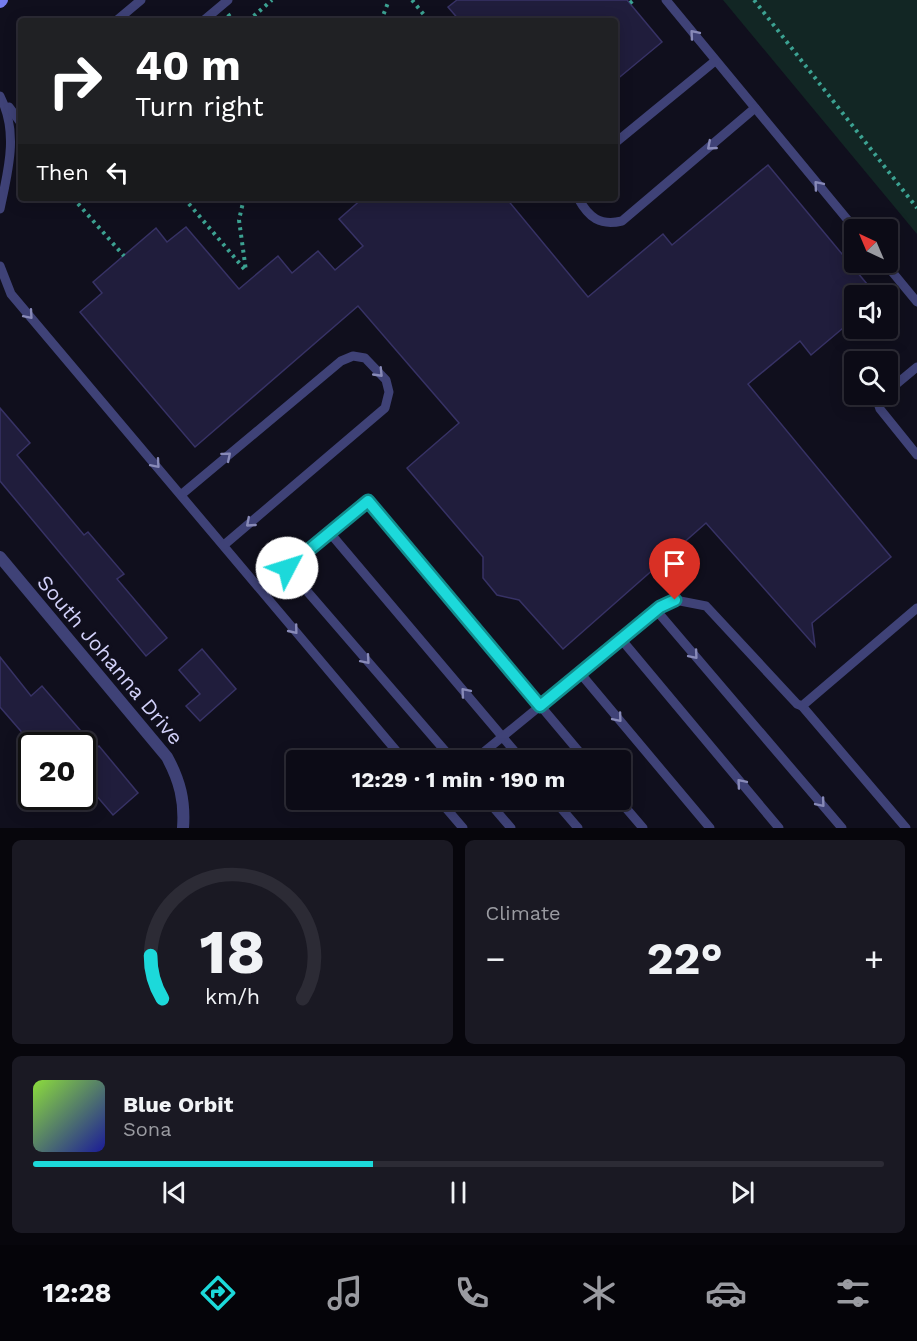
<!DOCTYPE html>
<meta charset="utf-8">
<style>
:root{--surface:#0c0b16;--page:#1a1923;--text:#f1f3f6;--muted:#9a9ba1;--line:#2c2b35;--accent:#1cd9da}
body{margin:0;font-family:"Work Sans",sans-serif;background:var(--page);color:var(--text);height:100vh;display:flex;flex-direction:column;font-size:22px;white-space:nowrap}
*{box-sizing:border-box;margin:0}
p{font-size:20px;color:var(--muted)}
.icon{flex:none;width:33px;height:33px;fill:none;stroke:currentColor;stroke-width:2;stroke-linecap:round;stroke-linejoin:round}
.map{position:relative;height:828px;overflow:hidden}
.panel{display:flex;flex-direction:column;gap:12px;padding:12px;background:#07060c;flex:1}
.panel>*{flex:none}
.banner{position:absolute;left:18px;top:18px;width:600px;height:183px;border-radius:6px;box-shadow:0 3px 15px #0003,0 0 0 2px var(--line);background:#202124;color:#fff;overflow:hidden}
.needle{width:39px;rotate:316deg}
.tools{position:absolute;left:844px;top:219px;display:grid;gap:12px}
.tools a{display:grid;place-items:center;width:54px;height:54px;border-radius:6px;background:var(--surface);box-shadow:0 3px 15px #0003,0 0 0 2px var(--line);font-size:30px}
.speed{position:absolute;left:18px;top:732px;display:flex;gap:12px;font-size:30px;font-weight:700;text-align:center}
.speed>*{display:grid;place-content:center;width:78px;height:78px;border-radius:50%;background:var(--surface);box-shadow:0 3px 15px #0003,0 0 0 2px var(--line);line-height:1}
.speed .limit{border:3px solid #111;border-radius:9px;background:#fff;color:#111}
.pin{position:absolute;display:grid;place-items:center;width:51px;height:51px;color:#fff;margin:-62px -26px;border-radius:50% 50% 50% 0;rotate:-45deg;box-shadow:0 0 6px #0007}
.pin .icon{rotate:45deg}
.me{position:absolute;width:66px;margin:-33px;rotate:50deg;stroke-linejoin:round;filter:drop-shadow(0 0 4px #0008)}
.turn{display:flex;align-items:center;gap:21px;height:126px;padding:0 18px;font-size:27px}
.turn .icon{width:78px;height:78px;stroke-width:2.5}
.turn b{display:block;font-size:42px;line-height:51px}
.then{display:flex;align-items:center;height:57px;padding:0 18px;background:#0003;gap:12px;font-size:22px}
.big{font-size:45px;font-weight:700;line-height:1.1}
.panel .widget{flex:1;display:flex;flex-direction:column;justify-content:center;gap:9px;min-width:0;padding:0 21px;border-radius:9px;background:var(--page)}
.panel .dial{align-items:center;gap:0}
.dial svg{height:156px;overflow:visible;fill:none;stroke:var(--line);stroke-width:7;stroke-linecap:round;text-anchor:middle}
.dial text{fill:var(--text);stroke:none}
.song{display:flex;align-items:center;gap:18px}
.cover{width:72px;height:72px;border-radius:9px;background:linear-gradient(135deg,hsl(90 70% 55%),hsl(240 70% 35%))}
.played{height:6px;border-radius:3px;background:linear-gradient(90deg,var(--accent) 40%,var(--line) 40%)}
.keys{display:flex;justify-content:space-around;direction:ltr}
.heat{display:flex;justify-content:space-between;align-items:center;font-size:33px;direction:ltr}
.panel .tiles{flex:1;display:grid;gap:12px;grid-template-columns:1fr 1fr}
.widget:last-child{grid-column:span 2}
.trip{position:absolute;left:286px;top:750px;width:345px;height:60px;border-radius:6px;background:var(--surface);box-shadow:0 3px 15px #0003,0 0 0 2px var(--line);font-weight:700;line-height:60px;text-align:center}
.tab-bar{display:flex;height:96px;justify-content:space-around;align-items:center;background:#050409;color:var(--muted)}
.tab-bar .icon{width:42px;height:42px}
.tab-bar .selected{color:var(--accent)}
.tab-bar b{font-size:27px;color:var(--text)}
.map>svg:first-child{display:block}
</style>
<div class="map">
<svg width="917" height="828" viewBox="0 0 917 828">
<rect width="100%" height="100%" fill="#100f1d"/>
<path fill="#122624" d="M723,0H917V234Z"/>
<g fill="#201d3c" stroke="#373265" stroke-width="1.5">
<path d="M457,0H627L662,42L615,81V21H460L448,7Z"/>
<path d="M768,165L867,284L848,300L855,308V318L811,355L800,341L748,384L891,557L812,623L815,646L706,523L563,649L519,600L497,595L483,578V557L407,468L459,423L358,306L195,447L80,312L102,293L93,282L156,228L167,242L186,227L239,289L278,256L292,273L318,251L335,270L363,246L339,219L363,198H506L588,297L663,234L672,245Z"/>
<path d="M0,408L30,443L17,455L84,535L88,532L124,574L117,579L167,638L146,656L0,481Z"/>
<path d="M202,649L236,689L200,721L186,706L200,694L179,670Z"/>
<path d="M0,657L31,696L42,686L80,730L61,746H53L44,734L32,744L0,707Z"/>
<path d="M82,734L95,749L99,746L138,793L113,815L82,779Z"/>
</g>
<g fill="none" stroke-linecap="round" stroke-linejoin="round">
<g stroke="#3ca292" stroke-width="4" stroke-dasharray="3 4.5" stroke-linecap="butt">
<path d="M412,0L429,21"/>
<path d="M754,0L917,208"/>
<path d="M630,3L634,0"/>
<path d="M228,14L233,21"/>
<path d="M248,21L272,0"/>
<path d="M381,21L389,0"/>
<path d="M73,198L124,256"/>
<path d="M184,198L246,271"/>
<path d="M244,198L239,220L246,271"/>
</g>
<g stroke="#3f4277" stroke-width="9">
<path d="M666,0L856,230"/>
<path d="M116,21L141,0"/>
<path d="M203,21L228,0"/>
<path d="M0,96C19,132 8,171 0,209"/>
<path d="M9,107L21,123"/>
<path d="M615,143L715,61"/>
<path d="M578,198C589,218 600,226 622,221L755,108"/>
<path d="M884,262L917,302"/>
<path d="M0,266L11,294L404,760"/>
<path d="M888,391L917,367"/>
<path d="M884,394L878,403L880,409L917,455"/>
<path d="M182,494L341,361L353,356L365,358L386,380L389,392L385,408L224,545"/>
<path d="M330,533L522,760"/>
<path d="M287,568L453,760"/>
<path d="M262,589L368,501L586,760"/>
<path d="M656,610L842,828"/>
<path d="M621,639L779,828"/>
<path d="M580,673L710,828"/>
<path d="M802,706L906,828"/>
<path d="M474,760L666,603L675,600L706,606L797,704L802,706L917,608"/>
<path d="M439,800L463,828"/>
<path d="M487,800L511,828"/>
<path d="M554,800L578,828"/>
<path d="M619,800L643,828"/>
</g>
<path stroke="#3f4277" stroke-width="12" d="M0,557L167,757C180,781 185,801 183,828"/>
<path stroke="#747ced" stroke-width="12" d="M0,2L2,0"/>
</g>
<defs><path id="oneway-chevron" d="M-2-3.5L2.5 0L-2 3.5" fill="none" stroke-width="1.6" stroke-linecap="round" stroke-linejoin="round" transform="scale(1.5)"/></defs>
<g stroke="#888ab8">
<use href="#oneway-chevron" transform="translate(694 34) rotate(-130)"/>
<use href="#oneway-chevron" transform="translate(711 146) rotate(139)"/>
<use href="#oneway-chevron" transform="translate(818 185) rotate(-130)"/>
<use href="#oneway-chevron" transform="translate(29 315) rotate(49)"/>
<use href="#oneway-chevron" transform="translate(379 373) rotate(46)"/>
<use href="#oneway-chevron" transform="translate(227 456) rotate(-40)"/>
<use href="#oneway-chevron" transform="translate(156 464) rotate(49)"/>
<use href="#oneway-chevron" transform="translate(250 523) rotate(139)"/>
<use href="#oneway-chevron" transform="translate(294 630) rotate(51)"/>
<use href="#oneway-chevron" transform="translate(694 655) rotate(50)"/>
<use href="#oneway-chevron" transform="translate(366 660) rotate(49)"/>
<use href="#oneway-chevron" transform="translate(465 692) rotate(-130)"/>
<use href="#oneway-chevron" transform="translate(618 718) rotate(50)"/>
<use href="#oneway-chevron" transform="translate(741 783) rotate(-130)"/>
<use href="#oneway-chevron" transform="translate(821 803) rotate(50)"/>
</g>
<g fill="none" stroke-linecap="round" stroke-linejoin="round">
<g stroke="#128d8e" stroke-width="15">
<path id="route" d="M287,568L368,501L540,706L660,607L675,600"/>
</g>
<use href="#route" stroke="#1cd9da" stroke-width="10"/>
</g>
<g text-anchor="middle" stroke-width="6" stroke-linejoin="round" paint-order="stroke">
<g font-size="21" fill="#d2d1f9" stroke="#100f1d">
<text transform="translate(110 660) rotate(50)" y="7">South Johanna Drive</text>
</g>
</g>
</svg>
<div class="tools">
<a><svg class="needle" viewBox="-14 -14 28 28"><path d="M0-13l5 13h-10z" fill="#e53935"/><path d="M0 13l5-13h-10z" fill="#9a9ba1"/></svg></a>
<a><svg class="icon" aria-label="sound" viewBox="0 0 24 24"><path d="M4 9h4l5-4v14l-5-4H4zM17 9q2 3 0 6"/></svg></a>
<a><svg class="icon" aria-label="search" viewBox="0 0 24 24"><circle cx="10" cy="10" r="6"/><path d="M15 15l6 6"/></svg></a>
</div>
<div class="speed"><div class="limit">20</div></div>
<div class="pin" style="left:675px;top:600px;background:#d93025"><svg class="icon" aria-label="arrive" viewBox="0 0 24 24"><path d="M6 21V4h12l-3 4 3 4H6"/></svg></div>
<svg class="me" style="left:287px;top:568px" viewBox="-20 -20 40 40"><circle r="19" fill="#fff"/><path d="M0-13L10 11 0 6-10 11z" fill="#1cd9da"/></svg>
<div class="trip">12:29 · 1 min · 190 m</div>
<div class="banner">
<div class="turn"><svg class="icon" aria-label="right" viewBox="0 0 24 24"><path d="M7 20v-9h11M14 6l5 5-5 5"/></svg><div><b>40 m</b>Turn right</div></div>
<div class="then">Then<svg class="icon" aria-label="left" viewBox="0 0 24 24"><path d="M17 20v-9H6M10 6l-5 5 5 5"/></svg></div>
</div>
</div>
<section class="panel">
<div class="tiles">
<div class="widget dial"><svg viewBox="0 0 100 80">
<path d="M14 69A42 42 0 1 1 86 69"/>
<path d="M14 69A42 42 0 0 1 8 47" stroke="#1cd9da"/>
<text x="50" y="56" font-size="32" font-weight="700">18</text>
<text x="50" y="72" font-size="11">km/h</text>
</svg></div>
<div class="widget"><p>Climate</p>
<div class="heat"><a>−</a><b class="big">22°</b><a>+</a></div>
</div>
<div class="widget">
<div class="song"><i class="cover"></i><div><b>Blue Orbit</b><p>Sona</p></div></div>
<div class="played"></div>
<div class="keys"><svg class="icon" aria-label="previous" viewBox="0 0 24 24"><path d="M18 5L8 12l10 7zM5 5v14"/></svg><svg class="icon" aria-label="pause" viewBox="0 0 24 24"><path d="M8 5v14M16 5v14"/></svg><svg class="icon" aria-label="next" viewBox="0 0 24 24"><path d="M6 5l10 7-10 7zM19 5v14"/></svg></div>
</div>
</div>
</section>
<nav class="tab-bar">
<b>12:28</b>
<svg class="icon selected" aria-label="directions" viewBox="0 0 24 24"><path d="M12 3l9 9-9 9-9-9zM9 14v-3h6M13 9l2 2-2 2"/></svg>
<svg class="icon" aria-label="music" viewBox="0 0 24 24"><path d="M9 18V5l10-2v13"/><circle cx="6" cy="18" r="3"/><circle cx="16" cy="16" r="3"/></svg>
<svg class="icon" aria-label="phone" viewBox="0 0 24 24"><path d="M5 4h4l2 5-3 2q2 4 5 5l2-3 5 2v4C11 20 4 13 5 4z"/></svg>
<svg class="icon" aria-label="climate" viewBox="0 0 24 24"><path d="M12 3v18M4 7l16 10M4 17L20 7"/></svg>
<svg class="icon" aria-label="car" viewBox="0 0 24 24"><path d="M5 17H2v-5l4-1 3-4h7l3 4 3 1v5h-3M9 17h6M6 11h13"/><circle cx="7" cy="17" r="2"/><circle cx="17" cy="17" r="2"/></svg>
<svg class="icon" aria-label="filters" viewBox="0 0 24 24"><path d="M4 7h16M4 17h16"/><circle cx="9" cy="7" r="2"/><circle cx="15" cy="17" r="2"/></svg>
</nav>
